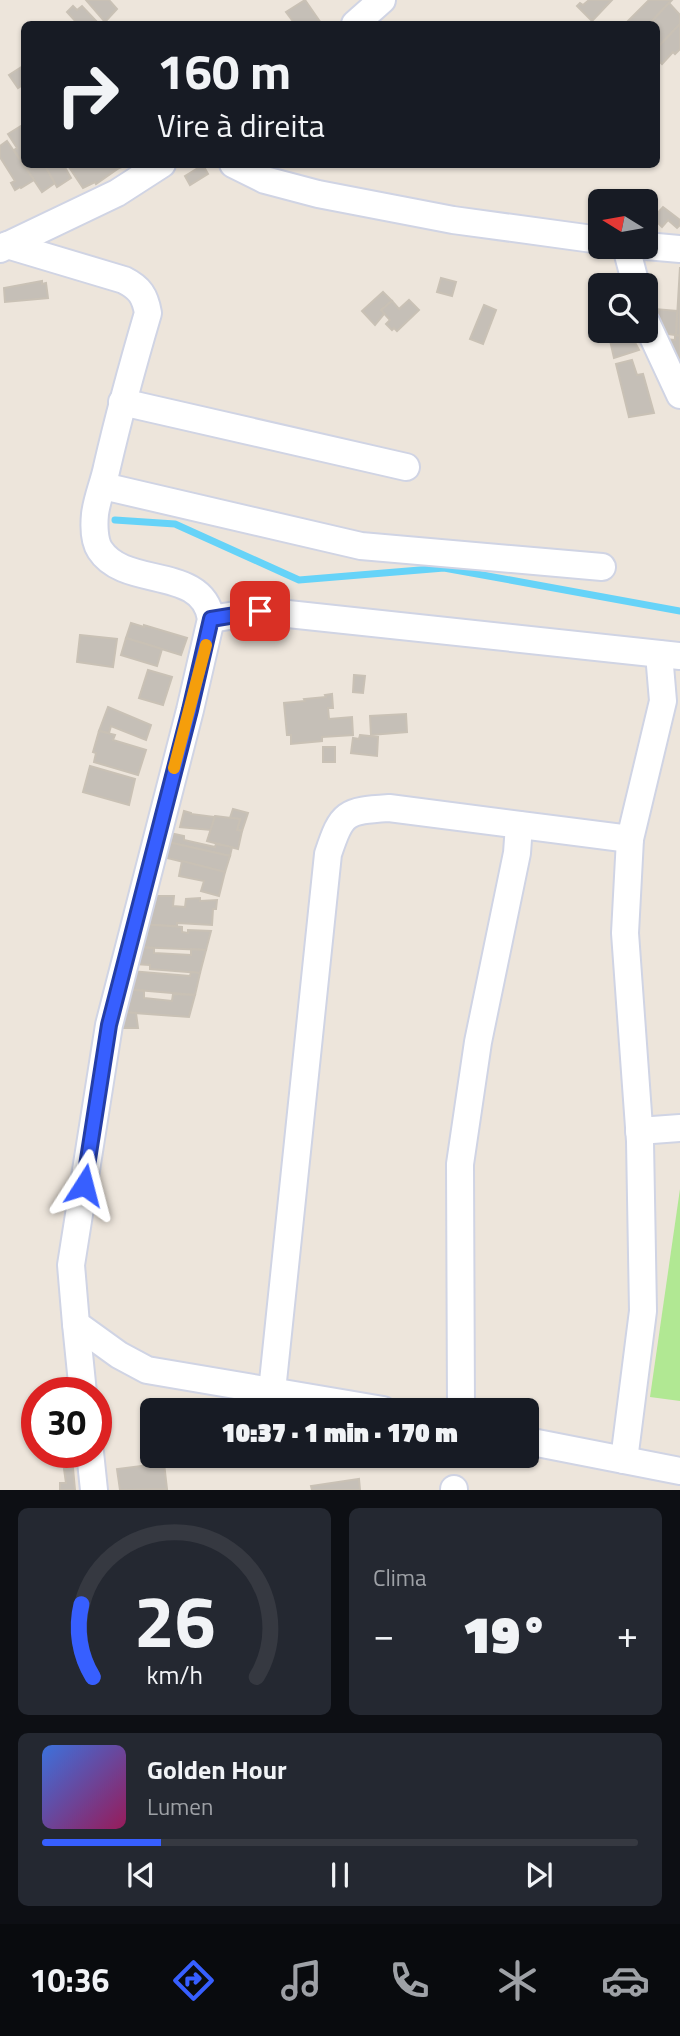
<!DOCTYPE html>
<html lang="pt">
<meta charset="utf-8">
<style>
:root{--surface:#171b24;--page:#242831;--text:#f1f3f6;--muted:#9ea1a6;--line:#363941;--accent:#375fff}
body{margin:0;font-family:"Titillium Web",sans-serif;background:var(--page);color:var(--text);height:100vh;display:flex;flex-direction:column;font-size:26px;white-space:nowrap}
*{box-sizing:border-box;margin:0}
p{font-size:23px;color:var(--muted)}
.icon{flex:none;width:38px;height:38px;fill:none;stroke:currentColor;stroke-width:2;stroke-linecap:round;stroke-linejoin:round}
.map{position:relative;height:1490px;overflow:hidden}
.details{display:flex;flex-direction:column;gap:18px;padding:18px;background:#0d0f14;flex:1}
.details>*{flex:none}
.guide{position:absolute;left:21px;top:21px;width:639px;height:147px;border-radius:10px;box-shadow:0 2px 5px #0004;background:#171b24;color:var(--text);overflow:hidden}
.needle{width:46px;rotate:281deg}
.buttons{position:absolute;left:588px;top:189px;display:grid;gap:14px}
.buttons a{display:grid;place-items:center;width:70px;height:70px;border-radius:10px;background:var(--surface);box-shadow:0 2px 5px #0004;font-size:35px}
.speed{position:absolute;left:21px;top:1377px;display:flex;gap:14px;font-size:35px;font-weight:700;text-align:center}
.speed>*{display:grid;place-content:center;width:91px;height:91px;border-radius:50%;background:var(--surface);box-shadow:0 2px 5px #0004;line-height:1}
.speed .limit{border:10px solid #d22;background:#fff;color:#111}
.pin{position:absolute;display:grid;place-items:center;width:60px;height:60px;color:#fff;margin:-30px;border-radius:14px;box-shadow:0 4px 10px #0006}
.me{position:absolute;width:77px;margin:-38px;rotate:9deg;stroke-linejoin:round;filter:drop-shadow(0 0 5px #0008)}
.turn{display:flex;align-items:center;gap:24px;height:147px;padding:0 21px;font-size:32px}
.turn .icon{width:91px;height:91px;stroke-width:2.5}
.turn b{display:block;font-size:49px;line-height:60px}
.big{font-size:52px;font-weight:800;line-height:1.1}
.details .tile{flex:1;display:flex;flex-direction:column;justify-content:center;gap:10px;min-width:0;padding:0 24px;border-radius:10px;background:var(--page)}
.details .dial{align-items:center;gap:0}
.dial svg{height:182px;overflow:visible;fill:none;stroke:var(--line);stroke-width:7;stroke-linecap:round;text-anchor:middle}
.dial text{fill:var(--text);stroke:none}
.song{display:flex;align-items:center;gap:21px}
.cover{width:84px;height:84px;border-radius:10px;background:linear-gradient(135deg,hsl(220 70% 55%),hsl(330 70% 35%))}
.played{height:7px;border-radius:4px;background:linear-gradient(90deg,var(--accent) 20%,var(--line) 20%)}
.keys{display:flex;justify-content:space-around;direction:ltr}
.heat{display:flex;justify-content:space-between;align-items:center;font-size:38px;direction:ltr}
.details .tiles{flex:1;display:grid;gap:18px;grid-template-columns:1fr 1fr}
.tile:last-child{grid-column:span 2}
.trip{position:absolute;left:140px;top:1398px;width:399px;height:70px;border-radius:10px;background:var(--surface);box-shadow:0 2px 5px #0004;font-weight:800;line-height:70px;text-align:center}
.tab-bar{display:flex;height:112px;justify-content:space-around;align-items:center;background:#090b0e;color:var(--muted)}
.tab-bar .icon{width:49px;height:49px}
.tab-bar .selected{color:var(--accent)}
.tab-bar b{font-size:32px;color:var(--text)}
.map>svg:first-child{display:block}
</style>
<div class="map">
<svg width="680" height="1490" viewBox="0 0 680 1490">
<rect width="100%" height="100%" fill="#ede5db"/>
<path fill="#b1e893" d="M680,1189V1401L650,1397Z"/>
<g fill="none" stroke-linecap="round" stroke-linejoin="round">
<path stroke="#66d3f8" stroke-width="7" d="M115,520L175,524L299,580L444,568L680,611"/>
</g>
<g fill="#c5bfb7" stroke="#c9c1b5" stroke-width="2">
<path d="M86,0H109L117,9L105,22Z"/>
<path d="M305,0L321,23L295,24L286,12Z"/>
<path d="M589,0H612L592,21L577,6L580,3L583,5Z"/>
<path d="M649,0H672L649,24H625Z"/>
<path d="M669,3L680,15V24L656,49V24H649Z"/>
<path d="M73,6L77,10L82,6L99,24H78L67,12Z"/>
<path d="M680,24V49L675,54L673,52L662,64L656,58V49Z"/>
<path d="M23,66L24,69V84L18,88L9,75Z"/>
<path d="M21,126L24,133V164H44L55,183L42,192L14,150L17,148L8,134Z"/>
<path d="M7,141L34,180L21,188L20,187L15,190L11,183L15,181L0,157V146Z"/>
<path d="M44,164H63L71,178L57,187Z"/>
<path d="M67,164H130L119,168L96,184L95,182L83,188Z"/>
<path d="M203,165L208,174L190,185L185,176Z"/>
<path d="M663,207L680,220V225L677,228L668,220L662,227L653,218Z"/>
<path d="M680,267V336L676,335Z"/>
<path d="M441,278L456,282L452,296L437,292Z"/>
<path d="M42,281V284L46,283L48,298L5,302L4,288Z"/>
<path d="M383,292L392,301L381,310L384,314L375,325L362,311Z"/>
<path d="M409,300L419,310L397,331L394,328L392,330L386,324L390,320L381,310L392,301L399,309Z"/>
<path d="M484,305L496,310L483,344L470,339Z"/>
<path d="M654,309L677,311L676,335L661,333Z"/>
<path d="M627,335H631L639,350L614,358L609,336Z"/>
<path d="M675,335L680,336V368L663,339L675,340Z"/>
<path d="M632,360L637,375L643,374L654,413L629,417L616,364Z"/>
<path d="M131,623L144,627V625L187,638L181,655L126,638Z"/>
<path d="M80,635L117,639L113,667L77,662Z"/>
<path d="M126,638L162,649L157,666L121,655Z"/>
<path d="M148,670L172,677L163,705L139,698Z"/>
<path d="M354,675L365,676L363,693L353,692Z"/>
<path d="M332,694L333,708H328L329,719L352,717L353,735L322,737V741L291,744V735H287L284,703L305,701L304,699L326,697L325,695Z"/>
<path d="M108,707L151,725L146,740L111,726L109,733L99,731Z"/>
<path d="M406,714L407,732L371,735L370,716Z"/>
<path d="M99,731L115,735L113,740L146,750L138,775L94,762L96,753L93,752Z"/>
<path d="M360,735L378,737L377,756L351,753L353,738L359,739Z"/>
<rect x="323" y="747" width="12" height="15"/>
<path d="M90,766L135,779L129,805L83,792Z"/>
<path d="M233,809L248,813L242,831L237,830L240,819L230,818Z"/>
<path d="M184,811L191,813V814L215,817L211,830L180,827Z"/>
<path d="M215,816L240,819L237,830L242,831L238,849L207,841Z"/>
<path d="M161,831L184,836V840L215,847L216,844L232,847L230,856L159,840Z"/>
<path d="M159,840L230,856L225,872L155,855Z"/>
<path d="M182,861L225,872L219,896L201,891L204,881L179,876Z"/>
<path d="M151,896H174L173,906L185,907L186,899L200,898V901L217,900L216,909H213L212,925L177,923V926L149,925Z"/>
<path d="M141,924L182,927V932L188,933V930L211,931L206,950L136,947Z"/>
<path d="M136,947L154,948V953L191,955V949L206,950L200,973L150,969V965L135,964Z"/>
<path d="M130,971L190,976L191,972L200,973L195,995L126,989Z"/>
<path d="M126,989L144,991V998L172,1001L173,994L195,995L189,1017L121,1012Z"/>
<path d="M121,1012L136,1013L138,1028H122Z"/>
<path d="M164,1463L167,1489L120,1490L117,1469Z"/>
<path d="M73,1468L75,1490H60V1483H66L64,1469Z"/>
<path d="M359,1479L360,1490H312L311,1486Z"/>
</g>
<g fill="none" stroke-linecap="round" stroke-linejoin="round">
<g stroke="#d0d4e4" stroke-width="30">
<g id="minor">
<path d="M355,24L382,0"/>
<path d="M233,164L265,180L318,194L453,220L600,240"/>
<path d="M7,245L124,280C140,288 145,296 148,313C133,364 119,415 107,467C104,482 97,498 95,514C94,524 94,541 100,550C125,589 203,565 211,619L190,710L109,1025L71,1265L76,1324L119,1355L147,1370L383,1410"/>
<path d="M646,246L680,249"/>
<path d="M626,247L636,285"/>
<path d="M0,249L117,193L162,164"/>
<path d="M646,322L680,395"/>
<path d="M122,402L406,467"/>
<path d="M103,486L361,546L602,567"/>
<path d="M211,619L260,611L680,656"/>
<path d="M639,1131L680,1128"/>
<path d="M76,1324L83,1393"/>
<path d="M272,1391L328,854C342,812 345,811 389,808L630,839"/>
<path d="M461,1410L460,1164L478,1042L517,853L519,825"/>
<path d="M527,1441L680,1471"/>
<path d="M90,1452L94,1490"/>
<path d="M624,1460L643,1311L640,1141L625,933L630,839L663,701L659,654"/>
<path d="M454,1489V1490"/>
</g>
</g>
<use href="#minor" stroke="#fff" stroke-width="26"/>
</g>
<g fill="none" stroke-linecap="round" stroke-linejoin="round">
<g stroke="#243ea6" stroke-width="18">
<path id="route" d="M84,1185L109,1025L190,710L211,619L260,611"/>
</g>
<use href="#route" stroke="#375fff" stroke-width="12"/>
<path stroke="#f59e0b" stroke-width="12" d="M174,768L206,645"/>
</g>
</svg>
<div class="buttons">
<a><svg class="needle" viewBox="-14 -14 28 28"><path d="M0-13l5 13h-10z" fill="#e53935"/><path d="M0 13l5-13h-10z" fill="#9ea1a6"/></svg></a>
<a><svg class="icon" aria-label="search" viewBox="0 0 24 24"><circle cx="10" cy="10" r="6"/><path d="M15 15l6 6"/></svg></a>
</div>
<div class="speed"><div class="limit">30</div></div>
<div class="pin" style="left:260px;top:611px;background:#d93025"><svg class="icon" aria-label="arrive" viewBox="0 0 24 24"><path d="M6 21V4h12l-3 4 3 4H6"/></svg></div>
<svg class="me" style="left:84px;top:1185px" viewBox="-20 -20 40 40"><path d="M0-17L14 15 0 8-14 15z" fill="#375fff" stroke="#fff" stroke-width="4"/></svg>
<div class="trip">10:37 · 1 min · 170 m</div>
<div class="guide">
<div class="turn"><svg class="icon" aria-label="right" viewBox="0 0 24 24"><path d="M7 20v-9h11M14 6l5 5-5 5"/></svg><div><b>160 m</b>Vire à direita</div></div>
</div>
</div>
<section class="details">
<div class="tiles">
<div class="tile dial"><svg viewBox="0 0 100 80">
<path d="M14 69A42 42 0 1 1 86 69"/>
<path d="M14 69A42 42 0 0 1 9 37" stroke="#375fff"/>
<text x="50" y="56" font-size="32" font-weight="700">26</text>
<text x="50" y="72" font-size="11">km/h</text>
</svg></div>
<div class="tile"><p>Clima</p>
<div class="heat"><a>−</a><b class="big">19°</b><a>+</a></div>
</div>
<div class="tile">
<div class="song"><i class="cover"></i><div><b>Golden Hour</b><p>Lumen</p></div></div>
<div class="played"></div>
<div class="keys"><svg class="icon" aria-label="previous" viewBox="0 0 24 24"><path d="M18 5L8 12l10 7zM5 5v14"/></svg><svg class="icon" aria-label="pause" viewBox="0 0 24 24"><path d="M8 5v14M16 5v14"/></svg><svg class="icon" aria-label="next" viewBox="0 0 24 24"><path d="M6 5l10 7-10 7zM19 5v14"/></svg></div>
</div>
</div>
</section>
<nav class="tab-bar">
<b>10:36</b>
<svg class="icon selected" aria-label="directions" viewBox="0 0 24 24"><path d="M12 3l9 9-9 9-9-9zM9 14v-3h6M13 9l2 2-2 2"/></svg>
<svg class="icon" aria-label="music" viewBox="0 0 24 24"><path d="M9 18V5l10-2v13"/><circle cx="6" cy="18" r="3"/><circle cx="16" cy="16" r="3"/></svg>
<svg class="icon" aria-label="phone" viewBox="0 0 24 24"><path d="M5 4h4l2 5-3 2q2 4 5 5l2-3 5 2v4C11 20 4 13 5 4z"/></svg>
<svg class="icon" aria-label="climate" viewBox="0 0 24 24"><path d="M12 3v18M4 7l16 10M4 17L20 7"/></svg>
<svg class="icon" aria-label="car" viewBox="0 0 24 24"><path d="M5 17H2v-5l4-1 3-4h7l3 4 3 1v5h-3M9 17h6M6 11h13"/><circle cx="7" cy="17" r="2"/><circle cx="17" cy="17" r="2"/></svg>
</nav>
